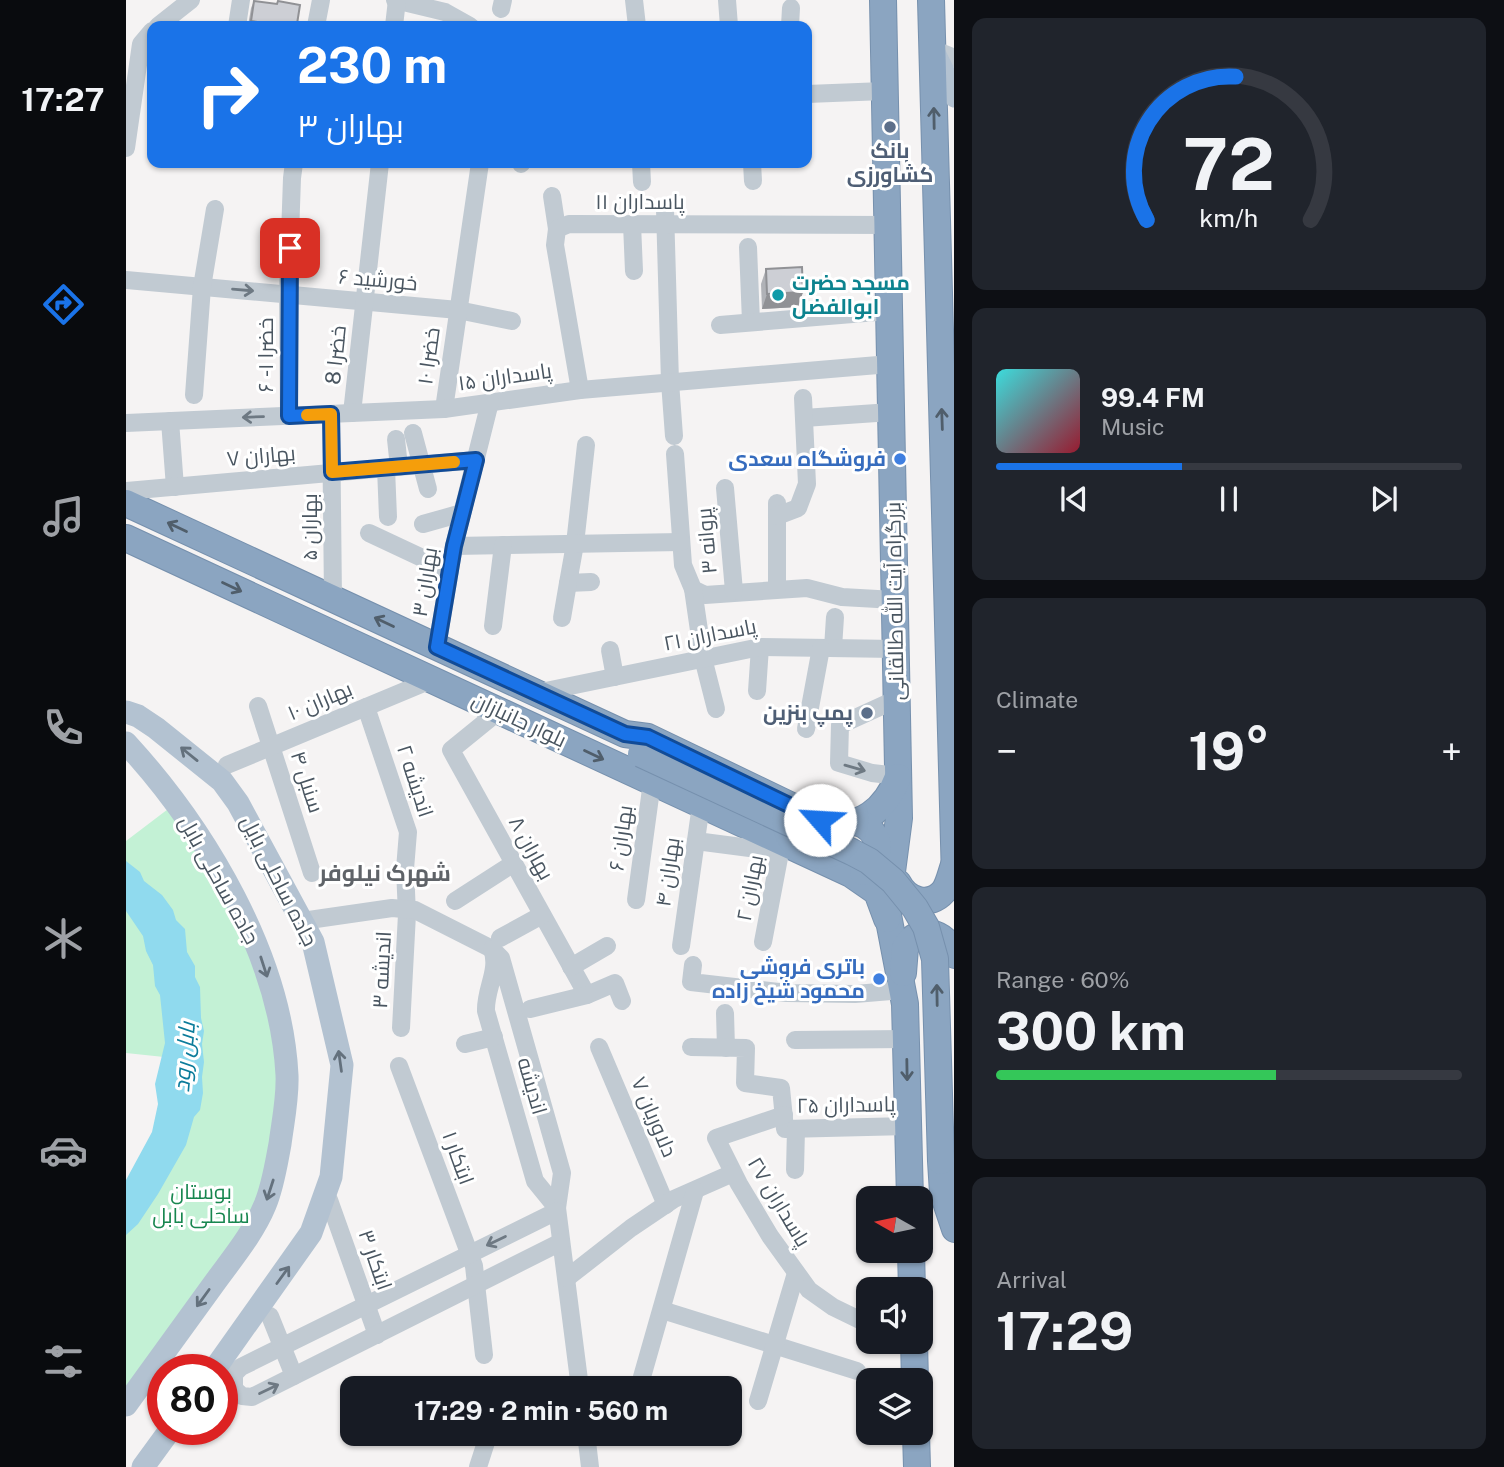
<!DOCTYPE html>
<meta charset="utf-8">
<style>
:root{--surface:#171b24;--page:#20242c;--text:#f1f3f6;--muted:#9ea1a6;--line:#363941;--accent:#1a73e8}
body{margin:0;font-family:"Public Sans",Cairo,sans-serif;background:var(--page);color:var(--text);height:100vh;display:flex;flex-direction:column;font-size:26px;white-space:nowrap}
*{box-sizing:border-box;margin:0}
p{font-size:23px;color:var(--muted)}
.icon{flex:none;width:38px;height:38px;fill:none;stroke:currentColor;stroke-width:2;stroke-linecap:round;stroke-linejoin:round}
.map{position:relative;flex:1;overflow:hidden}
.panel{display:flex;flex-direction:column;gap:18px;padding:18px;background:#0d0f14;width:550px}
.panel>*{flex:none}
.hud{position:absolute;left:21px;top:21px;width:665px;height:147px;border-radius:14px;box-shadow:0 2px 5px #0004;background:#1a73e8;color:#fff;overflow:hidden}
.needle{width:46px;rotate:279deg}
.buttons{position:absolute;left:730px;top:1186px;display:grid;gap:14px}
.buttons a{display:grid;place-items:center;width:77px;height:77px;border-radius:14px;background:var(--surface);box-shadow:0 2px 5px #0004;font-size:35px}
.speed{position:absolute;left:21px;top:1354px;display:flex;gap:14px;font-size:35px;font-weight:700;text-align:center}
.speed>*{display:grid;place-content:center;width:91px;height:91px;border-radius:50%;background:var(--surface);box-shadow:0 2px 5px #0004;line-height:1}
.speed .limit{border:10px solid #d22;background:#fff;color:#111}
.pin{position:absolute;display:grid;place-items:center;width:60px;height:60px;color:#fff;margin:-30px;border-radius:14px;box-shadow:0 4px 10px #0006}
.me{position:absolute;width:77px;margin:-38px;rotate:296deg;stroke-linejoin:round;filter:drop-shadow(0 0 5px #0008)}
.turn{display:flex;align-items:center;gap:24px;height:147px;padding:0 35px;font-size:32px}
.turn .icon{width:91px;height:91px;stroke-width:2.5}
.turn b{display:block;font-size:49px;line-height:60px}
.big{font-size:52px;font-weight:700;line-height:1.1}
.panel .widget{flex:1;display:flex;flex-direction:column;justify-content:center;gap:10px;min-width:0;padding:0 24px;border-radius:14px;background:var(--page)}
.panel .dial{align-items:center;gap:0}
.dial svg{height:182px;overflow:visible;fill:none;stroke:var(--line);stroke-width:7;stroke-linecap:round;text-anchor:middle}
.dial text{fill:var(--text);stroke:none}
.song{display:flex;align-items:center;gap:21px}
.cover{width:84px;height:84px;border-radius:10px;background:linear-gradient(135deg,hsl(180 70% 55%),hsl(350 70% 35%))}
.played{height:7px;border-radius:4px;background:linear-gradient(90deg,var(--accent) 40%,var(--line) 40%)}
.keys{display:flex;justify-content:space-around;direction:ltr}
.heat{display:flex;justify-content:space-between;align-items:center;font-size:38px;direction:ltr}
.charge{height:10px;border-radius:5px;background:linear-gradient(90deg,#34c759 60%,var(--line) 0)}
.trip{position:absolute;left:214px;top:1376px;width:402px;height:70px;border-radius:14px;background:var(--surface);box-shadow:0 2px 5px #0004;font-weight:700;line-height:70px;text-align:center}
main{display:flex;flex:1;min-height:0}
.tab-bar{display:flex;flex-direction:column;width:126px;justify-content:space-around;align-items:center;background:#090b0e;color:var(--muted)}
.tab-bar .icon{width:49px;height:49px}
.tab-bar .current{color:var(--accent)}
.tab-bar b{font-size:32px;color:var(--text)}
.map>svg:first-child{display:block}
</style>
<main>
<nav class="tab-bar">
<b>17:27</b>
<svg class="icon current" aria-label="directions" viewBox="0 0 24 24"><path d="M12 3l9 9-9 9-9-9zM9 14v-3h6M13 9l2 2-2 2"/></svg>
<svg class="icon" aria-label="music" viewBox="0 0 24 24"><path d="M9 18V5l10-2v13"/><circle cx="6" cy="18" r="3"/><circle cx="16" cy="16" r="3"/></svg>
<svg class="icon" aria-label="phone" viewBox="0 0 24 24"><path d="M5 4h4l2 5-3 2q2 4 5 5l2-3 5 2v4C11 20 4 13 5 4z"/></svg>
<svg class="icon" aria-label="climate" viewBox="0 0 24 24"><path d="M12 3v18M4 7l16 10M4 17L20 7"/></svg>
<svg class="icon" aria-label="car" viewBox="0 0 24 24"><path d="M5 17H2v-5l4-1 3-4h7l3 4 3 1v5h-3M9 17h6M6 11h13"/><circle cx="7" cy="17" r="2"/><circle cx="17" cy="17" r="2"/></svg>
<svg class="icon" aria-label="filters" viewBox="0 0 24 24"><path d="M4 7h16M4 17h16"/><circle cx="9" cy="7" r="2"/><circle cx="15" cy="17" r="2"/></svg>
</nav>
<div class="map">
<svg width="829" height="1467" viewBox="0 0 829 1467">
<rect width="100%" height="100%" fill="#f5f3f3"/>
<path fill="#c3f1d5" d="M50,803L118,915L160,1057L139,1205L0,1405V1216L57,1059L0,1053V841Z"/>
<path fill="#90daee" d="M0,861L14,872L18,881L36,895L47,910L50,920L59,929L61,952L69,966V977L74,987L75,1018L78,1031L76,1044L78,1062L76,1077L77,1093L74,1110L68,1117L60,1145L32,1194L12,1224L0,1235V1180L26,1132L32,1104L29,1084L39,1043L34,995L29,986L27,965L20,951L17,936L0,911Z"/>
<g fill="none" stroke-linecap="round" stroke-linejoin="round">
<g stroke="#7690ad" stroke-width="28">
<g id="highway">
<path d="M757,0L773,818L761,910L779,1004L784,1199"/>
<path d="M805,0L829,879"/>
<path d="M0,503L499,734L522,737L699,822C734,831 760,809 772,777"/>
<path d="M0,538L725,874L751,892L761,919"/>
<path d="M731,822C756,830 759,859 737,872"/>
<path d="M772,883C781,901 804,908 818,891C823,884 825,873 828,865"/>
<path d="M777,973L779,948C793,923 820,932 829,955"/>
<path d="M815,1161L817,1193L829,1229"/>
<path d="M785,1251L786,1290"/>
<path d="M788,1342L789,1381"/>
<path d="M790,1433L791,1467"/>
</g>
</g>
<g stroke="#c1cad2" stroke-width="18">
<path d="M269,0L319,12L344,26"/>
<path d="M508,0L511,26"/>
<path d="M601,0L603,26"/>
<path d="M375,9L377,0"/>
<path d="M32,26L65,0"/>
<path d="M111,26L115,0"/>
<path d="M190,26L195,0"/>
<path d="M268,26L271,0"/>
<path d="M664,26L665,8"/>
<path d="M806,49L829,58"/>
<path d="M681,94L758,91"/>
<path d="M0,148L15,44L26,31"/>
<path d="M515,163L516,182"/>
<path d="M626,163L627,181"/>
<path d="M395,164L396,163"/>
<path d="M426,196L431,229"/>
<path d="M539,209L544,382L548,436"/>
<path d="M506,224L508,271"/>
<path d="M622,247L625,322"/>
<path d="M0,280L332,310L386,321"/>
<path d="M594,325L763,311"/>
<path d="M454,390L429,245L431,229L443,224L761,225"/>
<path d="M68,395L76,287L89,209"/>
<path d="M318,409L354,163"/>
<path d="M226,413L254,163"/>
<path d="M205,414L207,599"/>
<path d="M163,416L162,294L166,178L168,163"/>
<path d="M678,418L765,412"/>
<path d="M44,421L49,487"/>
<path d="M0,423L318,409L454,390L764,364"/>
<path d="M287,433L302,489"/>
<path d="M270,439L273,467"/>
<path d="M460,445L449,544L442,583L465,582"/>
<path d="M549,454L557,565L567,589L579,595L681,588L716,597L769,600"/>
<path d="M260,468L262,517"/>
<path d="M599,488L608,591"/>
<path d="M0,491L350,460"/>
<path d="M651,503V589"/>
<path d="M651,516L672,508L681,484L677,398"/>
<path d="M297,524L336,513"/>
<path d="M243,533L324,571"/>
<path d="M328,546L555,542"/>
<path d="M567,589L577,658L590,709"/>
<path d="M436,618L442,583"/>
<path d="M367,626L377,545"/>
<path d="M311,647L328,546L364,402"/>
<path d="M707,648L709,617"/>
<path d="M484,650L489,677"/>
<path d="M631,691L634,647"/>
<path d="M410,693L634,647L770,649"/>
<path d="M771,699L714,725L713,763L746,773L772,776"/>
<path d="M132,706L186,873"/>
<path d="M240,707L282,832L279,869L281,914L275,1028"/>
<path d="M373,711L325,750L461,995L489,983L496,1001"/>
<path d="M680,729L695,648"/>
<path d="M101,765L305,680"/>
<path d="M570,841L654,852"/>
<path d="M510,900L526,782"/>
<path d="M329,901L388,863"/>
<path d="M176,921L266,908L289,910L366,949"/>
<path d="M374,938L416,915"/>
<path d="M637,942L656,842"/>
<path d="M555,946L575,805"/>
<path d="M366,949L375,958L436,1173L431,1208L409,1181L360,1011C359,989 374,970 366,949Z"/>
<path d="M567,965L565,982L661,993L729,994L777,990"/>
<path d="M445,967L481,946"/>
<path d="M404,1009L461,995"/>
<path d="M599,1013L600,1048"/>
<path d="M669,1040L780,1039"/>
<path d="M339,1044L368,1037"/>
<path d="M473,1047L540,1205"/>
<path d="M565,1047L620,1048L619,1083L655,1088L659,1129L782,1126"/>
<path d="M273,1066L348,1266L358,1355"/>
<path d="M658,1115L590,1138L613,1184L644,1236L683,1290L707,1307L742,1324"/>
<path d="M669,1170L670,1129"/>
<path d="M203,1200L251,1335"/>
<path d="M431,1208L454,1388"/>
<path d="M431,1211L115,1367L108,1374V1389L116,1396L126,1397L435,1242"/>
<path d="M441,1278L505,1228L548,1199L607,1173"/>
<path d="M536,1310L731,1371"/>
<path d="M144,1316L168,1376"/>
<path d="M516,1377L569,1191"/>
<path d="M632,1401L670,1273"/>
<path d="M460,1433L464,1467"/>
<path d="M352,1467L363,1433"/>
</g>
<g stroke="#b3c2d1" stroke-width="23">
<path d="M807,51L829,96"/>
<path d="M0,712L12,716L30,728L96,781L112,803L187,942L216,1065L205,1177L185,1233L88,1370"/>
<path d="M0,743C80,830 155,956 161,1075C162,1098 157,1121 154,1144C150,1165 147,1186 139,1205C127,1234 105,1260 87,1285C58,1325 29,1365 0,1405"/>
<path d="M17,1467L44,1430"/>
</g>
<use href="#highway" stroke="#8ba5c1" stroke-width="26"/>
<g stroke="#7690ad" stroke-width="28" stroke-linecap="butt">
<path id="highway-bridge" d="M515,754L726,852L743,861L767,881L789,908L800,927L809,959L815,1161"/>
</g>
<use href="#highway-bridge" stroke="#8ba5c1" stroke-width="26"/>
</g>
<g fill="#b0b2b7">
<path d="M128,1L171,24L179,26H122L125,8Z"/>
<path d="M640,269L677,292L672,307L636,309L635,284Z"/>
</g>
<g fill="#909195">
<path d="M125,21L153,25L152,26H123Z"/>
<path d="M677,292L672,307L636,309L641,294Z"/>
</g>
<g fill="#cdcfd5" stroke="#909195" stroke-width="2">
<path d="M128,1L151,4L152,1L174,5L171,24L179,26H152L153,25L125,21Z"/>
<path d="M676,267L677,292L641,294L640,269Z"/>
</g>
<defs><path id="oneway-shaft" d="M-6 0H5M1.5-3L5.5 0L1.5 3" fill="none" stroke-width="1.6" stroke-linecap="round" stroke-linejoin="round" transform="scale(1.75)"/></defs>
<g stroke="#505e6b">
<use href="#oneway-shaft" transform="translate(808 118) rotate(-91)"/>
<use href="#oneway-shaft" transform="translate(816 419) rotate(-92)"/>
<use href="#oneway-shaft" transform="translate(51 527) rotate(-155)"/>
<use href="#oneway-shaft" transform="translate(106 587) rotate(25)"/>
<use href="#oneway-shaft" transform="translate(258 622) rotate(-155)"/>
<use href="#oneway-shaft" transform="translate(468 755) rotate(25)"/>
<use href="#oneway-shaft" transform="translate(811 995) rotate(-91)"/>
<use href="#oneway-shaft" transform="translate(781 1070) rotate(89)"/>
</g>
<g stroke="#6e7983">
<use href="#oneway-shaft" transform="translate(117 290) rotate(5)"/>
<use href="#oneway-shaft" transform="translate(127 417) rotate(178)"/>
<use href="#oneway-shaft" transform="translate(729 768) rotate(16)"/>
<use href="#oneway-shaft" transform="translate(370 1241) rotate(154)"/>
<use href="#oneway-shaft" transform="translate(143 1389) rotate(-26)"/>
</g>
<g stroke="#64717d">
<use href="#oneway-shaft" transform="translate(63 754) rotate(-141)"/>
<use href="#oneway-shaft" transform="translate(138 967) rotate(72)"/>
<use href="#oneway-shaft" transform="translate(214 1061) rotate(-98)"/>
<use href="#oneway-shaft" transform="translate(144 1190) rotate(108)"/>
<use href="#oneway-shaft" transform="translate(157 1275) rotate(-54)"/>
<use href="#oneway-shaft" transform="translate(77 1298) rotate(126)"/>
</g>
<g fill="none" stroke-linecap="round" stroke-linejoin="round">
<g stroke="#114b97" stroke-width="18">
<path id="route" d="M164,248L163,416L205,414L206,472L350,460L328,546L311,647L499,734L522,737L694,820"/>
</g>
<use href="#route" stroke="#1a73e8" stroke-width="12"/>
<path stroke="#f59e0b" stroke-width="12" d="M181,415L205,414L206,472L328,462"/>
</g>
<g fill="#5c6f8a" stroke="#fff" stroke-width="2.5">
<circle cx="764" cy="127" r="7"/>
<circle cx="741" cy="713" r="7"/>
</g>
<circle fill="#0f9aa8" stroke="#fff" stroke-width="2.5" cx="652" cy="295" r="7"/>
<g fill="#3f7fe0" stroke="#fff" stroke-width="2.5">
<circle cx="774" cy="459" r="7"/>
<circle cx="753" cy="979" r="7"/>
</g>
<g text-anchor="middle" stroke-width="6" stroke-linejoin="round" paint-order="stroke">
<g font-size="21" font-weight="bold" fill="#4e5e75" stroke="#fff">
<text x="764" y="158">بانک<tspan x="764" dy="24">کشاورزی</tspan></text>
<text x="727" y="720" text-anchor="end">پمپ بنزین</text>
</g>
<g font-size="21" fill="#4a5661" stroke="#fff">
<text x="514" y="209">پاسداران ١١</text>
<text transform="translate(252 280) rotate(5)" y="7">خورشید ۶</text>
<text transform="translate(140 355) rotate(-90)" y="7">خضرا ۱ - ۶</text>
<text transform="translate(210 355) rotate(-84)" y="7">خضرا 8</text>
<text transform="translate(303 356) rotate(-82)" y="7">خضرا ۱۰</text>
<text transform="translate(379 377) rotate(-8)" y="7">پاسداران ۱۵</text>
<text transform="translate(135 456) rotate(-5)" y="7">بهاران ۷</text>
<text transform="translate(184 527) rotate(-90)" y="7">بهاران ۵</text>
<text transform="translate(581 541) rotate(-95)" y="7">پروانه ۳</text>
<text transform="translate(299 582) rotate(-81)" y="7">بهاران ۳</text>
<text transform="translate(769 601) rotate(-91)" y="7">بزرگراه آیت الله طالقانی</text>
<text transform="translate(584 635) rotate(-11)" y="7">پاسداران ۲۱</text>
<text transform="translate(194 701) rotate(-23)" y="7">بهاران ۱۰</text>
<text transform="translate(393 720) rotate(25)" y="7">بلوار جانبازان</text>
<text transform="translate(289 781) rotate(72)" y="7">اندیشه ۲</text>
<text transform="translate(181 782) rotate(72)" y="7">سنبل ۴</text>
<text transform="translate(495 838) rotate(-82)" y="7">بهاران ۶</text>
<text transform="translate(405 848) rotate(61)" y="7">بهاران ۸</text>
<text transform="translate(542 872) rotate(-82)" y="7">بهاران ۴</text>
<text transform="translate(93 880) rotate(61)" y="7">جاده ساحلی بابل</text>
<text transform="translate(153 881) rotate(63)" y="7">جاده ساحلی بایل</text>
<text transform="translate(624 888) rotate(-79)" y="7">بهاران ۲</text>
<text transform="translate(256 970) rotate(-87)" y="7">اندیشه ۳</text>
<text transform="translate(406 1086) rotate(74)" y="7">اندیشه</text>
<text transform="translate(720 1105) rotate(-1)" y="7">پاسداران ۲۵</text>
<text transform="translate(528 1117) rotate(67)" y="7">دلاوریان ۷</text>
<text transform="translate(332 1158) rotate(70)" y="7">ابتکار ۱</text>
<text transform="translate(653 1202) rotate(59)" y="7">پاسداران ۲۷</text>
<text transform="translate(249 1260) rotate(71)" y="7">ابتکار ۳</text>
</g>
<g font-size="21" font-weight="bold" fill="#0d838f" stroke="#fff" text-anchor="start">
<text x="666" y="290">مسجد حضرت<tspan x="666" dy="24">ابوالفضل</tspan></text>
</g>
<g font-size="21" font-weight="bold" fill="#366cbe" stroke="#fff" text-anchor="end">
<text x="760" y="466">فروشگاه سعدی</text>
<text x="739" y="974">باتری فروشی<tspan x="739" dy="24">محمود شیخ زاده</tspan></text>
</g>
<g font-size="21" fill="#17864f" stroke="#fff">
<text x="75" y="1199">بوستان<tspan x="75" dy="24">ساحلی بابل</tspan></text>
</g>
<g font-size="23" font-weight="bold" fill="#5f6368" stroke="#fff">
<text x="259" y="881">شهرک نیلوفر</text>
</g>
<g font-size="23" font-style="italic" fill="#0c7c9b" stroke="#fff">
<text transform="translate(58 1057) rotate(-85)" y="8">بابل رود</text>
</g>
</g>
</svg>
<div class="buttons">
<a><svg class="needle" viewBox="-14 -14 28 28"><path d="M0-13l5 13h-10z" fill="#e53935"/><path d="M0 13l5-13h-10z" fill="#9ea1a6"/></svg></a>
<a><svg class="icon" aria-label="sound" viewBox="0 0 24 24"><path d="M4 9h4l5-4v14l-5-4H4zM17 9q2 3 0 6"/></svg></a>
<a><svg class="icon" aria-label="layers" viewBox="0 0 24 24"><path d="M12 4l9 5-9 5-9-5zM3 14l9 5 9-5"/></svg></a>
</div>
<div class="speed"><div class="limit">80</div></div>
<div class="pin" style="left:164px;top:248px;background:#d93025"><svg class="icon" aria-label="arrive" viewBox="0 0 24 24"><path d="M6 21V4h12l-3 4 3 4H6"/></svg></div>
<svg class="me" style="left:694px;top:820px" viewBox="-20 -20 40 40"><circle r="19" fill="#fff"/><path d="M0-13L10 11 0 6-10 11z" fill="#1a73e8"/></svg>
<div class="trip">17:29 · 2 min · 560 m</div>
<div class="hud">
<div class="turn"><svg class="icon" aria-label="right" viewBox="0 0 24 24"><path d="M7 20v-9h11M14 6l5 5-5 5"/></svg><div><b>230 m</b>بهاران ۳</div></div>
</div>
</div>
<section class="panel">
<div class="widget dial"><svg viewBox="0 0 100 80">
<path d="M14 69A42 42 0 1 1 86 69"/>
<path d="M14 69A42 42 0 0 1 53 6" stroke="#1a73e8"/>
<text x="50" y="56" font-size="32" font-weight="700">72</text>
<text x="50" y="72" font-size="11">km/h</text>
</svg></div>
<div class="widget">
<div class="song"><i class="cover"></i><div><b>99.4 FM</b><p>Music</p></div></div>
<div class="played"></div>
<div class="keys"><svg class="icon" aria-label="previous" viewBox="0 0 24 24"><path d="M18 5L8 12l10 7zM5 5v14"/></svg><svg class="icon" aria-label="pause" viewBox="0 0 24 24"><path d="M8 5v14M16 5v14"/></svg><svg class="icon" aria-label="next" viewBox="0 0 24 24"><path d="M6 5l10 7-10 7zM19 5v14"/></svg></div>
</div>
<div class="widget"><p>Climate</p>
<div class="heat"><a>−</a><b class="big">19°</b><a>+</a></div>
</div>
<div class="widget"><p>Range · 60%</p><b class="big">300 km</b><div class="charge"></div></div>
<div class="widget"><p>Arrival</p><b class="big">17:29</b></div>
</section>
</main>
